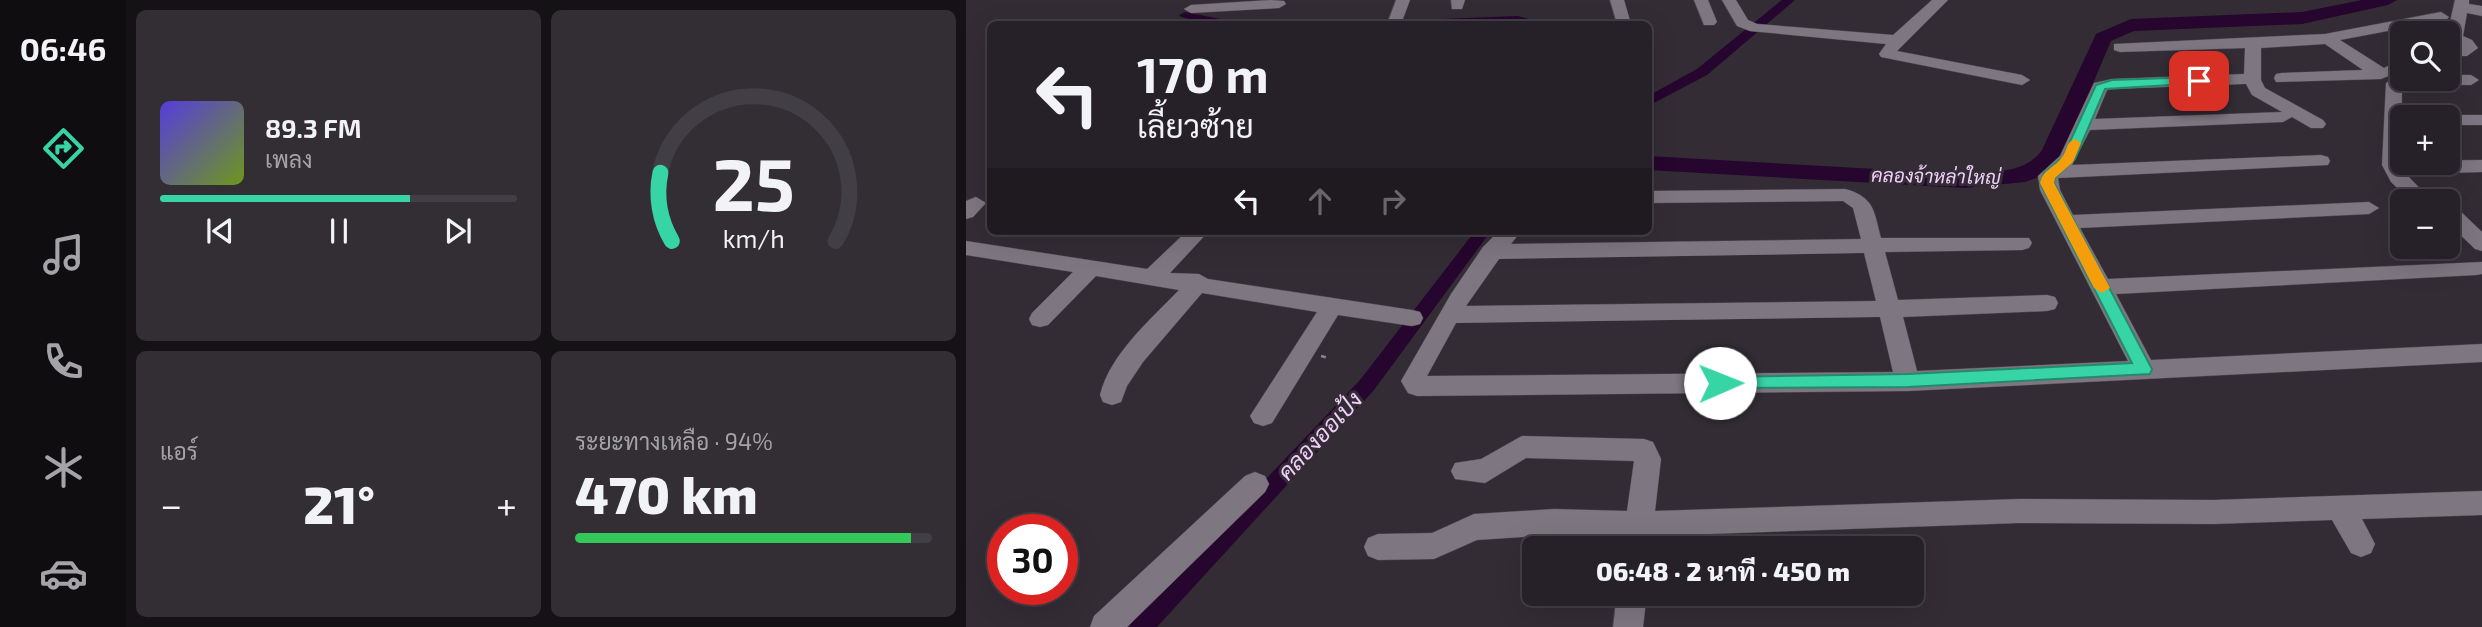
<!DOCTYPE html>
<html lang="th">
<meta charset="utf-8">
<style>
:root{--surface:#262128;--page:#322e34;--text:#f1f3f6;--muted:#a4a3a8;--line:#423e45;--accent:#37d4a6}
body{margin:0;font-family:"Exo 2",Sarabun,sans-serif;background:var(--page);color:var(--text);height:100vh;display:flex;flex-direction:column;font-size:26px;white-space:nowrap}
*{box-sizing:border-box;margin:0}
p{font-size:23px;color:var(--muted)}
.icon{flex:none;width:38px;height:38px;fill:none;stroke:currentColor;stroke-width:2;stroke-linecap:round;stroke-linejoin:round}
.map{position:relative;flex:1;overflow:hidden}
.details{display:flex;flex-direction:column;gap:10px;padding:10px;background:#151216;width:840px}
.details>*{flex:none}
.top-card{position:absolute;left:21px;top:21px;width:665px;height:214px;border-radius:10px;box-shadow:0 7px 28px #0002,0 0 0 2px var(--line);background:#262128;color:var(--text);overflow:hidden}
.buttons{position:absolute;left:1424px;top:21px;display:grid;gap:14px}
.buttons a{display:grid;place-items:center;width:70px;height:70px;border-radius:10px;background:var(--surface);box-shadow:0 7px 28px #0002,0 0 0 2px var(--line);font-size:35px}
.speed{position:absolute;left:21px;top:514px;display:flex;gap:14px;font-size:35px;font-weight:700;text-align:center}
.speed>*{display:grid;place-content:center;width:91px;height:91px;border-radius:50%;background:var(--surface);box-shadow:0 7px 28px #0002,0 0 0 2px var(--line);line-height:1}
.speed .limit{border:10px solid #d22;background:#fff;color:#111}
.pin{position:absolute;display:grid;place-items:center;width:60px;height:60px;color:#fff;margin:-30px;border-radius:14px;box-shadow:0 4px 10px #0006}
.me{position:absolute;width:77px;margin:-38px;rotate:89deg;stroke-linejoin:round;filter:drop-shadow(0 0 5px #0008)}
.turn{display:flex;align-items:center;gap:24px;height:147px;padding:0 35px;font-size:32px}
.turn .icon{width:91px;height:91px;stroke-width:2.5}
.turn b{display:block;font-size:49px;line-height:60px}
.lanes{display:flex;align-items:center;height:66px;padding:0 35px;background:#0003;justify-content:center;gap:35px;direction:ltr}
.lanes .off{opacity:.35}
.big{font-size:52px;font-weight:800;line-height:1.1}
.details .widget{flex:1;display:flex;flex-direction:column;justify-content:center;gap:10px;min-width:0;padding:0 24px;border-radius:10px;background:var(--page)}
.details .dial{align-items:center;gap:0}
.dial svg{height:182px;overflow:visible;fill:none;stroke:var(--line);stroke-width:7;stroke-linecap:round;text-anchor:middle}
.dial text{fill:var(--text);stroke:none}
.song{display:flex;align-items:center;gap:21px}
.cover{width:84px;height:84px;border-radius:10px;background:linear-gradient(135deg,hsl(250 70% 55%),hsl(80 70% 35%))}
.played{height:7px;border-radius:4px;background:linear-gradient(90deg,var(--accent) 70%,var(--line) 70%)}
.keys{display:flex;justify-content:space-around;direction:ltr}
.heat{display:flex;justify-content:space-between;align-items:center;font-size:38px;direction:ltr}
.charge{height:10px;border-radius:5px;background:linear-gradient(90deg,#34c759 94%,var(--line) 0)}
.details .tiles{flex:1;display:grid;gap:10px;grid-template-columns:repeat(2,1fr)}
.trip{position:absolute;left:556px;top:536px;width:402px;height:70px;border-radius:10px;background:var(--surface);box-shadow:0 7px 28px #0002,0 0 0 2px var(--line);font-weight:800;line-height:70px;text-align:center}
main{display:flex;flex:1;min-height:0}
.tab-bar{display:flex;flex-direction:column;width:126px;justify-content:space-around;align-items:center;background:#0f0d10;color:var(--muted)}
.tab-bar .icon{width:49px;height:49px}
.tab-bar .current{color:var(--accent)}
.tab-bar b{font-size:32px;color:var(--text)}
.map>svg:first-child{display:block}
</style>
<main>
<nav class="tab-bar">
<b>06:46</b>
<svg class="icon current" aria-label="directions" viewBox="0 0 24 24"><path d="M12 3l9 9-9 9-9-9zM9 14v-3h6M13 9l2 2-2 2"/></svg>
<svg class="icon" aria-label="music" viewBox="0 0 24 24"><path d="M9 18V5l10-2v13"/><circle cx="6" cy="18" r="3"/><circle cx="16" cy="16" r="3"/></svg>
<svg class="icon" aria-label="phone" viewBox="0 0 24 24"><path d="M5 4h4l2 5-3 2q2 4 5 5l2-3 5 2v4C11 20 4 13 5 4z"/></svg>
<svg class="icon" aria-label="climate" viewBox="0 0 24 24"><path d="M12 3v18M4 7l16 10M4 17L20 7"/></svg>
<svg class="icon" aria-label="car" viewBox="0 0 24 24"><path d="M5 17H2v-5l4-1 3-4h7l3 4 3 1v5h-3M9 17h6M6 11h13"/><circle cx="7" cy="17" r="2"/><circle cx="17" cy="17" r="2"/></svg>
</nav>
<section class="details">
<div class="tiles">
<div class="widget">
<div class="song"><i class="cover"></i><div><b>89.3 FM</b><p>เพลง</p></div></div>
<div class="played"></div>
<div class="keys"><svg class="icon" aria-label="previous" viewBox="0 0 24 24"><path d="M18 5L8 12l10 7zM5 5v14"/></svg><svg class="icon" aria-label="pause" viewBox="0 0 24 24"><path d="M8 5v14M16 5v14"/></svg><svg class="icon" aria-label="next" viewBox="0 0 24 24"><path d="M6 5l10 7-10 7zM19 5v14"/></svg></div>
</div>
<div class="widget dial"><svg viewBox="0 0 100 80">
<path d="M14 69A42 42 0 1 1 86 69"/>
<path d="M14 69A42 42 0 0 1 9 39" stroke="#37d4a6"/>
<text x="50" y="56" font-size="32" font-weight="700">25</text>
<text x="50" y="72" font-size="11">km/h</text>
</svg></div>
<div class="widget"><p>แอร์</p>
<div class="heat"><a>−</a><b class="big">21°</b><a>+</a></div>
</div>
<div class="widget"><p>ระยะทางเหลือ · 94%</p><b class="big">470 km</b><div class="charge"></div></div>
</div>
</section>
<div class="map">
<svg width="1516" height="627" viewBox="0 0 1516 627">
<rect width="100%" height="100%" fill="#332c35"/>
<g fill="none" stroke-linecap="round" stroke-linejoin="round">
<g fill="#26052e" fill-rule="evenodd">
<path d="M816,0H829L741,75L682,106V96L731,69Z"/>
<path d="M219,12L264,21L266,24H246L215,17L213,15Z"/>
<path d="M552,16L581,24H444L450,20Z"/>
<path d="M509,231H525L408,390L191,627H163L167,619L394,380Z"/>
</g>
<path fill="#26052e" fill-rule="evenodd" d="M1396,0H1431L1422,5L1336,24L1168,31L1145,41L1098,151L1083,173L1059,182L998,188L682,170V156L998,174C1026,171 1058,175 1076,150L1130,34L1165,19L1336,12Z"/>
<g stroke="#4e484f" stroke-width="1">
<g id="minor">
<path d="M305,0L318,1L320,4L313,8L225,13L218,9L225,5Z"/>
<path d="M430,0H444L435,24H421Z"/>
<path d="M485,0H499L496,9H486Z"/>
<path d="M644,0H658L665,24H651Z"/>
<path d="M728,0H742L751,22L748,25H738Z"/>
<path d="M756,0H770L782,20L791,24L927,35L966,0H982L931,51L1056,75L1064,80L1056,85L915,57L913,54L920,44L784,31L771,26Z"/>
<path d="M1489,0H1503V4L1516,6V16L1501,13L1497,36L1506,40L1512,48L1501,56H1482V46L1495,47L1482,41V33H1475L1482,30Z"/>
<path d="M1475,12L1483,17L1480,20L1374,40L1418,68L1437,58V70L1415,79L1310,82L1308,78L1310,74L1316,73L1397,70L1359,44L1295,48V80L1299,88L1357,120L1360,124L1357,128H1345L1326,117L1317,122L1124,130L1106,165L1355,155L1362,157L1364,161L1362,165L1092,178L1094,190L1107,215L1403,202L1413,208L1403,214L1114,228L1142,279L1516,262V274L1510,275L1150,294L1185,360L1516,344V362L942,391L451,396L442,393L435,381L485,294L517,247L533,231H555L545,244L895,239L887,208L877,201L682,203V191L879,189C909,197 908,212 915,238H1063L1066,243L1063,248L1056,250L919,252L932,300L1081,295L1089,297L1092,303L1089,309L1081,311L937,317L951,371L1162,361L1074,190L1072,176L1094,156L1128,83L1146,79L1278,74L1279,48L1154,52L1148,50V44L1359,34ZM1280,84L1286,95L1316,112L1129,119L1141,90L1146,89ZM898,253L910,301L500,306L533,259ZM914,317L927,372L461,376L490,323Z"/>
<path d="M1482,75H1505L1513,80L1505,85L1436,84L1435,161L1516,160V172L1440,174L1466,201H1445L1425,182L1416,165L1420,83L1428,78L1435,81L1437,78L1482,79Z"/>
<path d="M1482,115H1516V125H1482V117H1475Z"/>
<path d="M10,197L20,203L7,217L0,219V201Z"/>
<path d="M1482,205L1489,206L1516,232V251L1509,249L1482,223Z"/>
<path d="M221,231H243L204,273L233,274L242,279L446,310L454,312L457,318L454,324L446,326L372,315L306,423L297,426L288,423L284,416L351,312L236,293L177,362L161,386L155,402L146,405L137,402L134,395C144,354 185,319 213,290L130,276L82,325L74,327L66,325L63,319L66,313L107,272L0,255V241L181,269Z"/>
<path d="M556,436L678,439L687,442L695,459L689,511L1053,499L1247,500L1516,491V515L1396,519L1409,544L1405,553L1395,557L1385,553L1366,520L1247,524L1053,523L686,536L684,548H656L657,536L588,535L511,540L468,559L412,560L402,556L398,547L402,538L412,534L466,533L508,514L588,509L661,511L668,461L560,458L519,483L489,479L485,471L489,463L515,459Z"/>
<path d="M289,472L299,476L303,484L299,492L161,627H124L128,616L279,476Z"/>
<path d="M651,593H681L677,627H647Z"/>
</g>
</g>
<path stroke="#89838b" stroke-width="2.5" stroke-dasharray="5 3.5" stroke-linecap="butt" d="M355,356L363,358"/>
<use href="#minor" fill="#7e7681" fill-rule="evenodd"/>
</g>
<path fill="#37d4a6" stroke="#248a6c" stroke-width="2" d="M1233,77L1239,81L1237,83L1139,89L1109,159L1089,178L1088,183L1186,369L1184,374L942,387L748,388L745,383L754,377L942,374L1166,363L1074,183L1078,173L1097,157L1130,85L1146,80Z"/>
<path fill="#f59e0b" d="M1109,139L1115,143L1107,162L1089,178L1088,183L1144,288L1136,293L1128,288L1074,183C1077,169 1089,168 1096,157C1102,150 1099,143 1109,139Z"/>
<g text-anchor="middle" stroke-width="6" stroke-linejoin="round" paint-order="stroke">
<g font-size="19" font-style="italic" fill="#f2d1fc" stroke="#332c35">
<text transform="translate(970 176) rotate(1)" y="7">คลองจ้าหล่าใหญ่</text>
</g>
<g font-size="23" font-style="italic" fill="#f2d1fc" stroke="#332c35">
<text transform="translate(354 436) rotate(-47)" y="8">คลองออเป้ง</text>
</g>
</g>
</svg>
<div class="buttons">
<a><svg class="icon" aria-label="search" viewBox="0 0 24 24"><circle cx="10" cy="10" r="6"/><path d="M15 15l6 6"/></svg></a>
<a>+</a>
<a>−</a>
</div>
<div class="speed"><div class="limit">30</div></div>
<div class="pin" style="left:1233px;top:81px;background:#d93025"><svg class="icon" aria-label="arrive" viewBox="0 0 24 24"><path d="M6 21V4h12l-3 4 3 4H6"/></svg></div>
<svg class="me" style="left:754px;top:383px" viewBox="-20 -20 40 40"><circle r="19" fill="#fff"/><path d="M0-13L10 11 0 6-10 11z" fill="#37d4a6"/></svg>
<div class="trip">06:48 · 2 นาที · 450 m</div>
<div class="top-card">
<div class="turn"><svg class="icon" aria-label="left" viewBox="0 0 24 24"><path d="M17 20v-9H6M10 6l-5 5 5 5"/></svg><div><b>170 m</b>เลี้ยวซ้าย</div></div>
<div class="lanes"><svg class="icon" aria-label="left" viewBox="0 0 24 24"><path d="M17 20v-9H6M10 6l-5 5 5 5"/></svg><svg class="icon off" aria-label="ahead" viewBox="0 0 24 24"><path d="M12 20V5M6 11l6-6 6 6"/></svg><svg class="icon off" aria-label="right" viewBox="0 0 24 24"><path d="M7 20v-9h11M14 6l5 5-5 5"/></svg></div>
</div>
</div>
</main>
